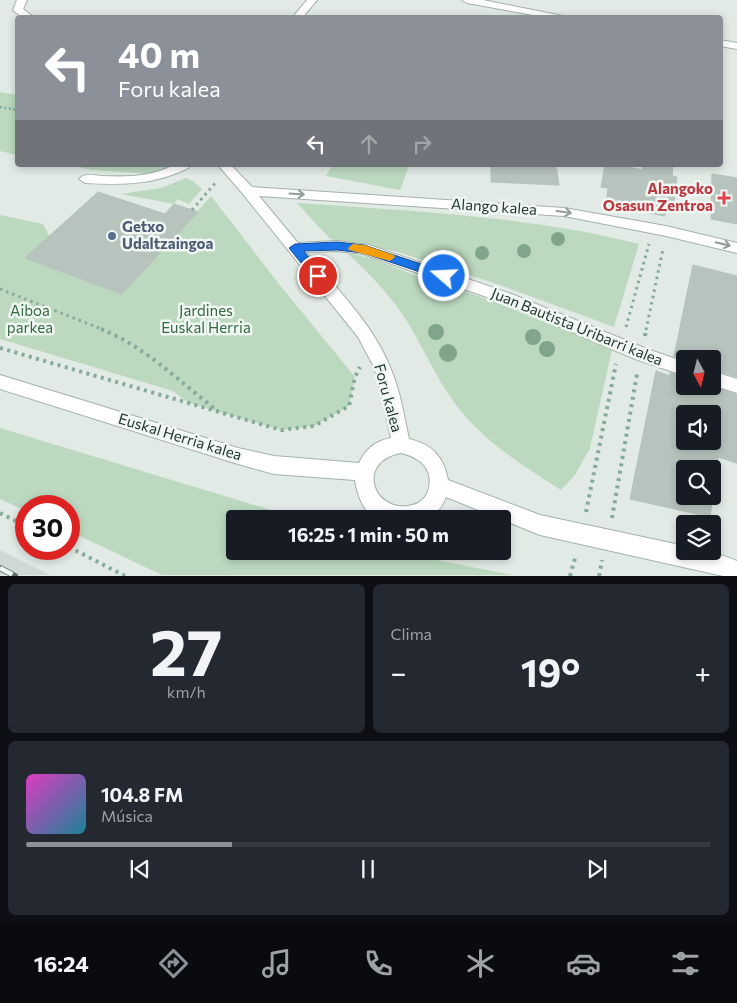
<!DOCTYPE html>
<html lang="es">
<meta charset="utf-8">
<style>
:root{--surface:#171b24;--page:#242831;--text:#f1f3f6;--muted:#9ea1a6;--line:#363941;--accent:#8c9099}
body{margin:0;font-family:Commissioner,sans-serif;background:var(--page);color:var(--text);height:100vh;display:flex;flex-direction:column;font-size:19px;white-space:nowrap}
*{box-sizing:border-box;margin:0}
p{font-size:16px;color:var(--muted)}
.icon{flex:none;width:28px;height:28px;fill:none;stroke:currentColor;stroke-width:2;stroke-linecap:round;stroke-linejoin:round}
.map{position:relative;height:576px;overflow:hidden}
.panel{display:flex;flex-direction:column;gap:8px;padding:8px;background:#0d0f14;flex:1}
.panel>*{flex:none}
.hud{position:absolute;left:15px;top:15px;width:708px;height:152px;border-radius:5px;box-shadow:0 2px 8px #0003;background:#8c9099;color:#fff;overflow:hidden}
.needle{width:32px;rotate:173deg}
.fabs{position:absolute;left:676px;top:350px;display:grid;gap:10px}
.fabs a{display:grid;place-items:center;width:45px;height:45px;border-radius:5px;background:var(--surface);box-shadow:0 2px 8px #0003;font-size:25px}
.speed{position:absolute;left:15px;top:495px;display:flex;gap:10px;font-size:25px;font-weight:700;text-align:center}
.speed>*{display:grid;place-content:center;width:65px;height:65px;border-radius:50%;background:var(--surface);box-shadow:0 2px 8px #0003;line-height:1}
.speed .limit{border:8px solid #d22;background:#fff;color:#111}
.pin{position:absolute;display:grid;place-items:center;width:42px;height:42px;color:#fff;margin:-21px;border:2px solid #fff;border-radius:50%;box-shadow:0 1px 5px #0007}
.me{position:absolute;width:55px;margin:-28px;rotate:289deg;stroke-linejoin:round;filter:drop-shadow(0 0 4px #0008)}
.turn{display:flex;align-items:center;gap:18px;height:105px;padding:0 20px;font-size:22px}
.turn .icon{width:65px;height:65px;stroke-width:2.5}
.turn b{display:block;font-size:35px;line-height:42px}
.lanes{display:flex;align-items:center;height:48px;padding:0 20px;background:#0003;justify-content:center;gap:25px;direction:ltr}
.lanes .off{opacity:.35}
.big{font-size:38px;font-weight:700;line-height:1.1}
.panel .widget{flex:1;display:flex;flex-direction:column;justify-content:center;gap:8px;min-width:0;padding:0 18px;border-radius:8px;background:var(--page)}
.panel .dial{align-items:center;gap:0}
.dial b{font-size:65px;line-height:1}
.song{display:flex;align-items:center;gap:15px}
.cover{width:60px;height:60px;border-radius:8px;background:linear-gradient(135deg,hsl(310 70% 55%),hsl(190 70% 35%))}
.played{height:5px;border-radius:2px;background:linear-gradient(90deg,var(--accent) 30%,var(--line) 30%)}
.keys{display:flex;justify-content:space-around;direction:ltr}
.heat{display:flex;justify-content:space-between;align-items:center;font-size:28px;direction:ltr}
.panel .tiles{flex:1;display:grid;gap:8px;grid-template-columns:1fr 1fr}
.widget:last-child{grid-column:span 2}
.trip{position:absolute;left:226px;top:510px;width:285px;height:50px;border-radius:5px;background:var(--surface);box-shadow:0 2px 8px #0003;font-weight:700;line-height:50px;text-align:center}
.tabs{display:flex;height:80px;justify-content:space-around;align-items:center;background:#090b0e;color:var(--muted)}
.tabs .icon{width:35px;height:35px}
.tabs .selected{color:var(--accent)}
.tabs b{font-size:22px;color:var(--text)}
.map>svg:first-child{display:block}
</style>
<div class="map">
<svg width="737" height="576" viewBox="0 0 737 576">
<rect width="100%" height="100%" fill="#e1eae4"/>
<path fill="#cfd9d3" d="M0,550L50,575H0Z"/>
<g fill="#bcd9c0">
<path d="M0,92L17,95V155L0,151Z"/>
<path d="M68,165H183L149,174L93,170Z"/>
<path d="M332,165H404L409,166L400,190L326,176Z"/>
<path d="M186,178L193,181L202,189L189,204L177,199L174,204L121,194L161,188Z"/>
<path d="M211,196L279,284L355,377L349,406L314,426L281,430L189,403L173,391L0,339V215L43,224L51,239L25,258L197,212Z"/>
<path d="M297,203C412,211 527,216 639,244L614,327L500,285L395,251L330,239Z"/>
<path d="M347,253L374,259L414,275L614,341L590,448L575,475L561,490C527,468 492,447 465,416C442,390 428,357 411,328C395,300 370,274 347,253Z"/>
<path d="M0,428L301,519H235V551H408L437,560L513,575H162L69,531V506H26V511L0,499Z"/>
</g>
<g fill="#b7c4bd" stroke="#b4c2ba" fill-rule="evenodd">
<path d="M491,165H556L559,185L491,182Z"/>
<path d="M605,165H617L643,170V165H673L672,176L677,177L674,201L666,200L665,216L606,205L608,188L601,187Z"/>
<path d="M712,174L737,178V224L711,219Z"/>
<path d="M98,192L165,214L174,204L198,212L122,294L25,258Z"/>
<path d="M693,265L737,276V377L712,369V359L685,360L674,356Z"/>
<path d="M656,371L670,376V373L685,378V386H711L737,395V463L718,457L710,517L630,499ZM685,414H712V441H685ZM685,469H712V496H685Z"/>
</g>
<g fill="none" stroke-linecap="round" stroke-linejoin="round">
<g stroke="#a4b1aa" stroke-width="2">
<g id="minor">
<path d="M17,0H27L23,9L35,18C26,18 20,17 13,10Z"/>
<path d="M307,0H317L302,18H292Z"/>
<path d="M462,0H483L573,18H550L467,3Z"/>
<path d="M720,40L737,43V49L720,46Z"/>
<path d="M174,165H190L188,168C155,185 122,185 85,183L79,179C84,173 93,175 101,176C126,177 151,177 174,165Z"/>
<path d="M218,165H231L252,187L564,208L666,226L737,243V253L666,236L564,216L259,196L298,243L337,241L369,245L514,295L647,349L685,362V376L635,359L504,303L363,254L337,251L306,252C336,288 373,324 390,367C400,390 404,415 409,439C432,444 444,457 448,480L540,515L685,546V551C704,551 719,553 737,561V576H723L540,535L446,497C435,523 422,519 398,519C392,519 383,520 378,519C363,514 357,493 355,480L274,474L238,464L0,389V375L238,448L274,456L359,463C366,449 375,441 391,438L381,392L374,367L358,337L243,194ZM401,453C418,457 433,467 429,487C428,492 426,497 422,500C418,504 413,505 408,506C371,510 357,461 401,453Z"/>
<path d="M712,371L737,379V393L712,385Z"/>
</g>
</g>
<g stroke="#85aa99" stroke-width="2.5" stroke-dasharray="2 2.5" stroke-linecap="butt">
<path d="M649,16V18"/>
<path d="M0,107L18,110"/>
</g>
<g stroke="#85aa99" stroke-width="3" stroke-dasharray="2.5 4" stroke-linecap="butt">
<path d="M192,210L217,181"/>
<path d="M0,289L104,330"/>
<path d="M626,327L649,244"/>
<path d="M646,330L663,249"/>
</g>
<g stroke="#85aa99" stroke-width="4" stroke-dasharray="3 4.5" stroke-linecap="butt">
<path d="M101,329C144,346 179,381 215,409"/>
<path d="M645,336L646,329"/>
<path d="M0,348L281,430L314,426L349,406L355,377L360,367"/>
<path d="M586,512L616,364"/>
<path d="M0,513L26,526"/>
<path d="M612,518L637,374"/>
<path d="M69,547L125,576"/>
<path d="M570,576L576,555"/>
<path d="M599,576L602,560"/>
</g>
<use href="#minor" fill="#fff" fill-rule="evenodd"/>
<g stroke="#5e746b" stroke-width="6">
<path id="rail" d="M0,568L15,576"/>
</g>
<use href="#rail" stroke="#f1f7f3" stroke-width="4.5" stroke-dasharray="14" stroke-linecap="butt"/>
</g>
<g fill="#81a48a">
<circle cx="558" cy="239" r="7"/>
<circle cx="524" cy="251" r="7"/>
<circle cx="482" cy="253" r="7"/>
<circle cx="436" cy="332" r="8"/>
<circle cx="533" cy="337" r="8"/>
<circle cx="547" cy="349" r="8"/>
<circle cx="448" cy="353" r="9"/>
</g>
<defs><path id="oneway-shaft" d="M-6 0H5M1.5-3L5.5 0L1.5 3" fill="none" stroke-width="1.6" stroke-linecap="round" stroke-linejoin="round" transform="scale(1.25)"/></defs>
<g stroke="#919c98">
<use href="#oneway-shaft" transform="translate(297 194) rotate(4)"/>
<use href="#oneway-shaft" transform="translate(564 212) rotate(8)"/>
<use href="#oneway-shaft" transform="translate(723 244) rotate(13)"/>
</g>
<path fill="#1a73e8" stroke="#114b97" d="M337,242L364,245L448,273L450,276L444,280L363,253L337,250L304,251L324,276L318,280L314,279L289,248L295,244Z"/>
<path fill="#f59e0b" d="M353,244L364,245L394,255L395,257L390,261L349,250L348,248Z"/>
<path fill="#e0444e" stroke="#f1f7f3" stroke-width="2" d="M721.5 190.5h5v5h5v5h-5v5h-5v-5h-5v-5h5z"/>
<circle fill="#5c6f8a" stroke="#f1f7f3" stroke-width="2" cx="112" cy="236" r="5"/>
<g text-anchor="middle" stroke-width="5" stroke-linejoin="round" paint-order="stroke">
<g font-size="15" font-weight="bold" fill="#be3a42" stroke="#f1f7f3" text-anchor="end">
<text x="713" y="194">Alangoko<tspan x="713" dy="17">Osasun Zentroa</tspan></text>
</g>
<g font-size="15" fill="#233830" stroke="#f1f7f3">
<text transform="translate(494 207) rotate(4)" y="5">Alango kalea</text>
<text transform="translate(577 327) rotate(22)" y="5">Juan Bautista Uribarri kalea</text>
<text transform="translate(388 398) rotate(75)" y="5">Foru kalea</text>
<text transform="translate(180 437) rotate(17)" y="5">Euskal Herria kalea</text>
</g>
<g font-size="15" font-weight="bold" fill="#4e5e75" stroke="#f1f7f3" text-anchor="start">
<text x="122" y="232">Getxo<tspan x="122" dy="17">Udaltzaingoa</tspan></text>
</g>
<g font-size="15" fill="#326a40" stroke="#f1f7f3">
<text x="30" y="316">Aiboa<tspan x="30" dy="17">parkea</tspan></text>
<text x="206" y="316">Jardines<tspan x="206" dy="17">Euskal Herria</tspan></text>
</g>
</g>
</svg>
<div class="fabs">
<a><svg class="needle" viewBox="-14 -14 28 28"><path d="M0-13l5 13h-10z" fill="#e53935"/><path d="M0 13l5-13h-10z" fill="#9ea1a6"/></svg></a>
<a><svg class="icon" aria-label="sound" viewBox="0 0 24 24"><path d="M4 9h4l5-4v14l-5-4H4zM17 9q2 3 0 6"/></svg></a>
<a><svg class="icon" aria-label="search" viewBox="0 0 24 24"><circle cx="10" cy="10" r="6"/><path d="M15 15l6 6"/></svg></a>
<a><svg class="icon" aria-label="layers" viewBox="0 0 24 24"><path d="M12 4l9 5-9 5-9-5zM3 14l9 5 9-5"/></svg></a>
</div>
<div class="speed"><div class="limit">30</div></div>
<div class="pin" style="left:318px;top:276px;background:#d93025"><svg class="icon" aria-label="arrive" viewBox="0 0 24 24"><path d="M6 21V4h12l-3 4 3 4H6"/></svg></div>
<svg class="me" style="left:444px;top:276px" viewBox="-20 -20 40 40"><circle r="17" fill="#1a73e8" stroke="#fff" stroke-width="3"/><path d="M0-11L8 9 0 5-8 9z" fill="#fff"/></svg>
<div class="trip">16:25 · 1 min · 50 m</div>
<div class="hud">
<div class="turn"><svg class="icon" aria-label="left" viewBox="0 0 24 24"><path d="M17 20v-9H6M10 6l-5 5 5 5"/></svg><div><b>40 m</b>Foru kalea</div></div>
<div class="lanes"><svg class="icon" aria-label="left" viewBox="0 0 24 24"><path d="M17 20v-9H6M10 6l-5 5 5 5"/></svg><svg class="icon off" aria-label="ahead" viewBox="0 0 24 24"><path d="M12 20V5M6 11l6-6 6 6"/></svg><svg class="icon off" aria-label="right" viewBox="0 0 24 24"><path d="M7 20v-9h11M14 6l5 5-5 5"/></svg></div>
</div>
</div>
<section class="panel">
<div class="tiles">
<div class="widget dial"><b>27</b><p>km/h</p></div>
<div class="widget"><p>Clima</p>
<div class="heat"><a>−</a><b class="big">19°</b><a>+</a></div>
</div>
<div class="widget">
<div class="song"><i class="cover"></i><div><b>104.8 FM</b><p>Música</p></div></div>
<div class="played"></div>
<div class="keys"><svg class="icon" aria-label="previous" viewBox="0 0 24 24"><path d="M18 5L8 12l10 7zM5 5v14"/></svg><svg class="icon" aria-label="pause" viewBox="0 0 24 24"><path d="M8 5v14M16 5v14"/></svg><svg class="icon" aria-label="next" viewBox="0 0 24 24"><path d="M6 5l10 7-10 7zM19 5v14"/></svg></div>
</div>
</div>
</section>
<nav class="tabs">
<b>16:24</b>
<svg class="icon selected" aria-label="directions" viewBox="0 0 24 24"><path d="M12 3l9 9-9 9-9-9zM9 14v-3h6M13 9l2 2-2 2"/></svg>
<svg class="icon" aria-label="music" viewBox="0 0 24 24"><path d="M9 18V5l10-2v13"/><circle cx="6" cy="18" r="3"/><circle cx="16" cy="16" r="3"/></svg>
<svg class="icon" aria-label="phone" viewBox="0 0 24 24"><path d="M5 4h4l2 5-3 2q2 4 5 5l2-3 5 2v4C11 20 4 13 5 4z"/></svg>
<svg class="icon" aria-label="climate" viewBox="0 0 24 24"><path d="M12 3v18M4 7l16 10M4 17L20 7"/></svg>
<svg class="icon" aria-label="car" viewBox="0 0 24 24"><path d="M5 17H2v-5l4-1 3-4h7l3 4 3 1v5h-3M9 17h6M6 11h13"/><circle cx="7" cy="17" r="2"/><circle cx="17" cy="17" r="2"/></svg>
<svg class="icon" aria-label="filters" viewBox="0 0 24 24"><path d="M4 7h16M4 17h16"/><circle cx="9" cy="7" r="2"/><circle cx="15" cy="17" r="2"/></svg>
</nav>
